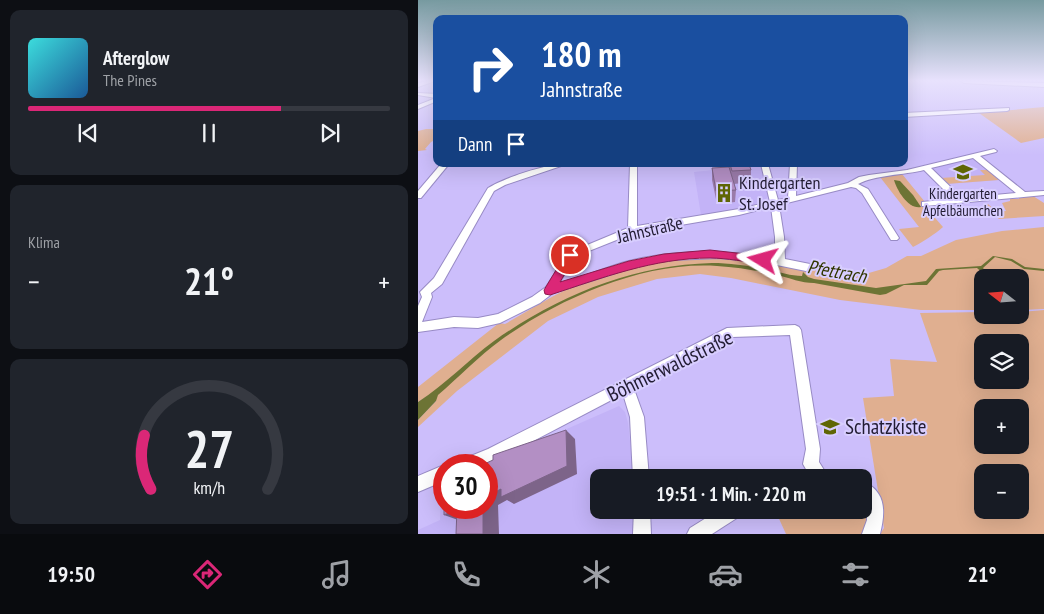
<!DOCTYPE html>
<html lang="de">
<meta charset="utf-8">
<style>
:root{--surface:#171b24;--page:#20242c;--text:#f1f3f6;--muted:#9ea1a6;--line:#363941;--accent:#db2777}
body{margin:0;font-family:"PT Sans Narrow",sans-serif;background:var(--page);color:var(--text);height:100vh;display:flex;flex-direction:column;font-size:19px;white-space:nowrap}
*{box-sizing:border-box;margin:0}
p{font-size:16px;color:var(--muted)}
.icon{flex:none;width:28px;height:28px;fill:none;stroke:currentColor;stroke-width:2;stroke-linecap:round;stroke-linejoin:round}
.map{position:relative;flex:1;overflow:hidden}
.details{display:flex;flex-direction:column;gap:10px;padding:10px;background:#0d0f14;width:418px}
.details>*{flex:none}
.guide{position:absolute;left:15px;top:15px;width:475px;height:152px;border-radius:10px;box-shadow:0 5px 20px #0002;background:#1a4fa0;color:#fff;overflow:hidden}
.needle{width:32px;rotate:287deg}
.buttons{position:absolute;left:556px;top:269px;display:grid;gap:10px}
.buttons a{display:grid;place-items:center;width:55px;height:55px;border-radius:10px;background:var(--surface);box-shadow:0 5px 20px #0002;font-size:25px}
.speed{position:absolute;left:15px;top:454px;display:flex;gap:10px;font-size:25px;font-weight:700;text-align:center}
.speed>*{display:grid;place-content:center;width:65px;height:65px;border-radius:50%;background:var(--surface);box-shadow:0 5px 20px #0002;line-height:1}
.speed .limit{border:8px solid #d22;background:#fff;color:#111}
.pin{position:absolute;display:grid;place-items:center;width:42px;height:42px;color:#fff;margin:-21px;border:2px solid #fff;border-radius:50%;box-shadow:0 1px 5px #0007}
.me{position:absolute;width:55px;margin:-28px;rotate:278deg;stroke-linejoin:round;filter:drop-shadow(0 0 4px #0008)}
.turn{display:flex;align-items:center;gap:18px;height:105px;padding:0 25px;font-size:22px}
.turn .icon{width:65px;height:65px;stroke-width:2.5}
.turn b{display:block;font-size:35px;line-height:42px}
.then{display:flex;align-items:center;height:48px;padding:0 25px;background:#0003;gap:10px;font-size:19px}
.big{font-size:38px;font-weight:800;line-height:1.1}
.details .card{flex:1;display:flex;flex-direction:column;justify-content:center;gap:8px;min-width:0;padding:0 18px;border-radius:10px;background:var(--page)}
.details .dial{align-items:center;gap:0}
.dial svg{height:130px;overflow:visible;fill:none;stroke:var(--line);stroke-width:7;stroke-linecap:round;text-anchor:middle}
.dial text{fill:var(--text);stroke:none}
.song{display:flex;align-items:center;gap:15px}
.cover{width:60px;height:60px;border-radius:8px;background:linear-gradient(135deg,hsl(180 70% 55%),hsl(210 70% 35%))}
.played{height:5px;border-radius:2px;background:linear-gradient(90deg,var(--accent) 70%,var(--line) 70%)}
.keys{display:flex;justify-content:space-around;direction:ltr}
.heat{display:flex;justify-content:space-between;align-items:center;font-size:28px;direction:ltr}
.trip{position:absolute;left:172px;top:469px;width:282px;height:50px;border-radius:10px;background:var(--surface);box-shadow:0 5px 20px #0002;font-weight:800;line-height:50px;text-align:center}
.tabs{display:flex;height:80px;justify-content:space-around;align-items:center;background:#090b0e;color:var(--muted)}
.tabs .icon{width:35px;height:35px}
.tabs .selected{color:var(--accent)}
.tabs b{font-size:22px;color:var(--text)}
main{display:flex;flex:1;min-height:0}
.map>svg:first-child{display:block}
</style>
<main>
<section class="details">
<div class="card">
<div class="song"><i class="cover"></i><div><b>Afterglow</b><p>The Pines</p></div></div>
<div class="played"></div>
<div class="keys"><svg class="icon" aria-label="previous" viewBox="0 0 24 24"><path d="M18 5L8 12l10 7zM5 5v14"/></svg><svg class="icon" aria-label="pause" viewBox="0 0 24 24"><path d="M8 5v14M16 5v14"/></svg><svg class="icon" aria-label="next" viewBox="0 0 24 24"><path d="M6 5l10 7-10 7zM19 5v14"/></svg></div>
</div>
<div class="card"><p>Klima</p>
<div class="heat"><a>−</a><b class="big">21°</b><a>+</a></div>
</div>
<div class="card dial"><svg viewBox="0 0 100 80">
<path d="M14 69A42 42 0 1 1 86 69"/>
<path d="M14 69A42 42 0 0 1 10 36" stroke="#db2777"/>
<text x="50" y="56" font-size="32" font-weight="700">27</text>
<text x="50" y="72" font-size="11">km/h</text>
</svg></div>
</section>
<div class="map">
<svg width="627" height="534" viewBox="0 0 627 534">
<rect width="100%" height="100%" fill="#ccbefb"/>
<g fill="#c3b3f7">
<path d="M553,159L559,161L581,180L528,184L513,168Z"/>
<path d="M343,165L350,196L347,201L320,209L283,215L276,172Z"/>
<path d="M201,406L207,412L210,423L216,477L181,478V510H218V534H0V530L22,520L23,485L26,483V508H69V465H67Z"/>
</g>
<g fill="#e0af90" fill-rule="evenodd">
<path d="M626,107V138L603,143L561,113Z"/>
<path d="M8,129H19V139L13,142L7,149L9,150L0,151V131Z"/>
<path d="M562,170H570L581,180L528,184L523,178L567,175Z"/>
<path d="M484,174L507,202L504,203L525,227C517,234 505,242 495,247L481,229L501,227L462,177Z"/>
<path d="M615,196L626,203V216L581,219L566,205L570,204L578,211H588L584,203L592,201V199H601V197Z"/>
<path d="M626,227V309L603,310L602,278H565V310H503L422,300L313,278L282,274L239,279L180,297L130,321L39,391L0,427V420L18,401V391L0,402V387L81,323L87,324C112,310 137,293 164,283C200,269 250,257 290,257C321,258 352,264 384,270L385,267L437,277L468,268L489,256H503L538,240L584,231Z"/>
<path d="M626,310V534H462L466,528L445,398L476,396L472,359L519,362L502,313L565,312V315H602L603,312ZM565,342H602V380H565ZM565,408H602V445H565ZM565,472H602V510H565Z"/>
<path d="M446,497L449,499L451,516L445,534H368L357,510H446Z"/>
</g>
<g fill="#6d7435">
<path d="M476,180L482,181L495,195L503,207C491,210 479,191 476,180Z"/>
<path d="M575,256L594,259L607,267L626,269V271L606,269L593,261L577,257L565,268L572,277H569L559,268L525,270L521,271L509,285H486L468,294L462,295L396,283C383,283 372,278 359,275C340,271 319,267 299,266C226,261 142,298 83,340C61,356 41,377 20,395L18,401L0,420V402C28,384 50,360 76,341C141,295 215,265 294,263C312,263 333,266 351,270C362,272 373,276 384,276L385,272L390,277L396,279L458,288L508,281L518,269L563,266Z"/>
</g>
<g fill="none" stroke-linecap="round" stroke-linejoin="round">
<g stroke="#988bc5" stroke-width="2">
<g id="minor">
<path d="M10,81H17L0,87V83Z"/>
<path d="M543,81L627,83V87L546,83Z"/>
<path d="M0,93L19,94V101L0,109V105L18,98L0,95Z"/>
<path d="M591,108V110L589,111L486,117V113Z"/>
<path d="M576,149L579,151L578,152L562,156L607,192L627,191V195L507,206H504V202L535,199L506,170C486,175 457,175 440,184L450,189L481,238L479,240H473L444,193L438,188L433,187L361,205L366,237L367,259L392,264L393,267L392,270L388,271L344,262L300,258L255,260L233,263L204,271L135,293L122,303L82,323L60,328L36,327L0,332V306L4,297L2,292L16,278L70,188C86,178 130,163 149,164L87,185L76,191L24,284L13,293L14,297L4,322L36,317L60,318L80,314L114,297L128,287L150,253L210,228L212,164H219V226L321,209L352,202L343,164H350L360,200L370,198L372,164H379L378,196L430,183L441,177L451,175L489,170ZM555,158L598,193L544,198L513,168ZM353,207L357,237V258C308,250 259,249 211,261C187,267 165,278 141,284L156,257L216,233L321,215Z"/>
<path d="M23,164H31L3,198H0V191Z"/>
<path d="M377,325L381,327L383,330L402,449L401,462L411,478H393L385,464L388,449L372,335L314,337L216,389L226,417L231,478H215L212,417L205,394L79,460L68,465H40L43,460L70,449L309,328Z"/>
<path d="M26,465V481L0,492V476Z"/>
<path d="M446,482C469,492 467,514 462,534H444L449,520Z"/>
<path d="M216,510H232L233,534H215Z"/>
<path d="M301,510H324L322,516L294,534H269L272,528Z"/>
</g>
</g>
<use href="#minor" fill="#fff" fill-rule="evenodd"/>
</g>
<path fill="#9a7ba9" d="M312,164L333,170V182L316,184L318,190L317,202L299,204L294,180V168L312,167Z"/>
<g fill="#7d6489">
<path d="M148,430L157,439L159,474L96,504L89,500L80,505L81,534H65V508H69V496Z"/>
<path d="M39,509L43,521L26,515Z"/>
</g>
<g fill="#b38fc4" stroke="#7d6489">
<path d="M312,164H331L333,170L314,171Z"/>
<path d="M311,167L318,190L298,191L294,168Z"/>
<path d="M148,430L149,466L83,497V489L69,496V465H64L75,460V455Z"/>
<path d="M26,504V508H65V534H38L39,509L26,515Z"/>
</g>
<linearGradient id="sky" x2="0" y2="1"><stop stop-color="#779aa0"/><stop offset="0.52" stop-color="#e8e2fd"/><stop offset="1" stop-color="#e8e2fd" stop-opacity="0"/></linearGradient>
<rect width="627" height="155" fill="url(#sky)"/>
<path fill="#db2777" stroke="#8e194d" d="M292,250L345,256L351,260L345,264C328,262 309,258 292,258C236,258 184,278 132,295L127,294L126,290L149,252L152,251L158,255L142,282L211,261L246,254Z"/>
<defs>
<g id="school-bare" transform="scale(1.5)"><path d="M0-5L7-2L0 1L-7-2ZM-4 1L0 2.5L4 1V4Q0 6-4 4Z" fill="#5f6605" stroke="#d8ceff" stroke-width="2.5" paint-order="stroke"/></g>
<g id="building-bare" transform="scale(1.5)"><path d="M-4-6H4V6H1V3H-1V6H-4ZM-2.5-4.3h1.7v1.8h-1.7ZM.8-4.3h1.7v1.8H.8ZM-2.5-1h1.7V.8h-1.7ZM.8-1h1.7V.8H.8Z" fill="#5f6605" stroke="#d8ceff" stroke-width="2.5" paint-order="stroke"/></g>
</defs>
<g fill-rule="evenodd">
<use href="#school-bare" x="545" y="172"/>
<use href="#building-bare" x="306" y="193"/>
<use href="#school-bare" x="412" y="427"/>
</g>
<g text-anchor="middle" stroke-width="4" stroke-linejoin="round" paint-order="stroke">
<g font-size="15" fill="#221c33" stroke="#d8ceff">
<text x="545" y="199">Kindergarten<tspan x="545" dy="17">Apfelbäumchen</tspan></text>
</g>
<g font-size="18" fill="#221c33" stroke="#d8ceff" text-anchor="start">
<text x="321" y="189">Kindergarten<tspan x="321" dy="21">St. Josef</tspan></text>
</g>
<g font-size="18" fill="#221c33" stroke="#d8ceff">
<text transform="translate(232 230) rotate(-13)" y="6">Jahnstraße</text>
</g>
<g font-size="19" font-style="italic" fill="#313601" stroke="#d8ceff">
<text transform="translate(419 271) rotate(10)" y="7">Pfettrach</text>
</g>
<g font-size="21" fill="#221c33" stroke="#d8ceff">
<text transform="translate(252 366) rotate(-26)" y="7">Böhmerwaldstraße</text>
</g>
<g font-size="21" fill="#221c33" stroke="#d8ceff" text-anchor="start">
<text x="427" y="434">Schatzkiste</text>
</g>
</g>
</svg>
<div class="buttons">
<a><svg class="needle" viewBox="-14 -14 28 28"><path d="M0-13l5 13h-10z" fill="#e53935"/><path d="M0 13l5-13h-10z" fill="#9ea1a6"/></svg></a>
<a><svg class="icon" aria-label="layers" viewBox="0 0 24 24"><path d="M12 4l9 5-9 5-9-5zM3 14l9 5 9-5"/></svg></a>
<a>+</a>
<a>−</a>
</div>
<div class="speed"><div class="limit">30</div></div>
<div class="pin" style="left:152px;top:255px;background:#d93025"><svg class="icon" aria-label="arrive" viewBox="0 0 24 24"><path d="M6 21V4h12l-3 4 3 4H6"/></svg></div>
<svg class="me" style="left:345px;top:260px" viewBox="-20 -20 40 40"><path d="M0-17L14 15 0 8-14 15z" fill="#db2777" stroke="#fff" stroke-width="4"/></svg>
<div class="trip">19:51 · 1 Min. · 220 m</div>
<div class="guide">
<div class="turn"><svg class="icon" aria-label="right" viewBox="0 0 24 24"><path d="M7 20v-9h11M14 6l5 5-5 5"/></svg><div><b>180 m</b>Jahnstraße</div></div>
<div class="then">Dann<svg class="icon" aria-label="arrive" viewBox="0 0 24 24"><path d="M6 21V4h12l-3 4 3 4H6"/></svg></div>
</div>
</div>
</main>
<nav class="tabs">
<b>19:50</b>
<svg class="icon selected" aria-label="directions" viewBox="0 0 24 24"><path d="M12 3l9 9-9 9-9-9zM9 14v-3h6M13 9l2 2-2 2"/></svg>
<svg class="icon" aria-label="music" viewBox="0 0 24 24"><path d="M9 18V5l10-2v13"/><circle cx="6" cy="18" r="3"/><circle cx="16" cy="16" r="3"/></svg>
<svg class="icon" aria-label="phone" viewBox="0 0 24 24"><path d="M5 4h4l2 5-3 2q2 4 5 5l2-3 5 2v4C11 20 4 13 5 4z"/></svg>
<svg class="icon" aria-label="climate" viewBox="0 0 24 24"><path d="M12 3v18M4 7l16 10M4 17L20 7"/></svg>
<svg class="icon" aria-label="car" viewBox="0 0 24 24"><path d="M5 17H2v-5l4-1 3-4h7l3 4 3 1v5h-3M9 17h6M6 11h13"/><circle cx="7" cy="17" r="2"/><circle cx="17" cy="17" r="2"/></svg>
<svg class="icon" aria-label="filters" viewBox="0 0 24 24"><path d="M4 7h16M4 17h16"/><circle cx="9" cy="7" r="2"/><circle cx="15" cy="17" r="2"/></svg>
<b>21°</b>
</nav>
